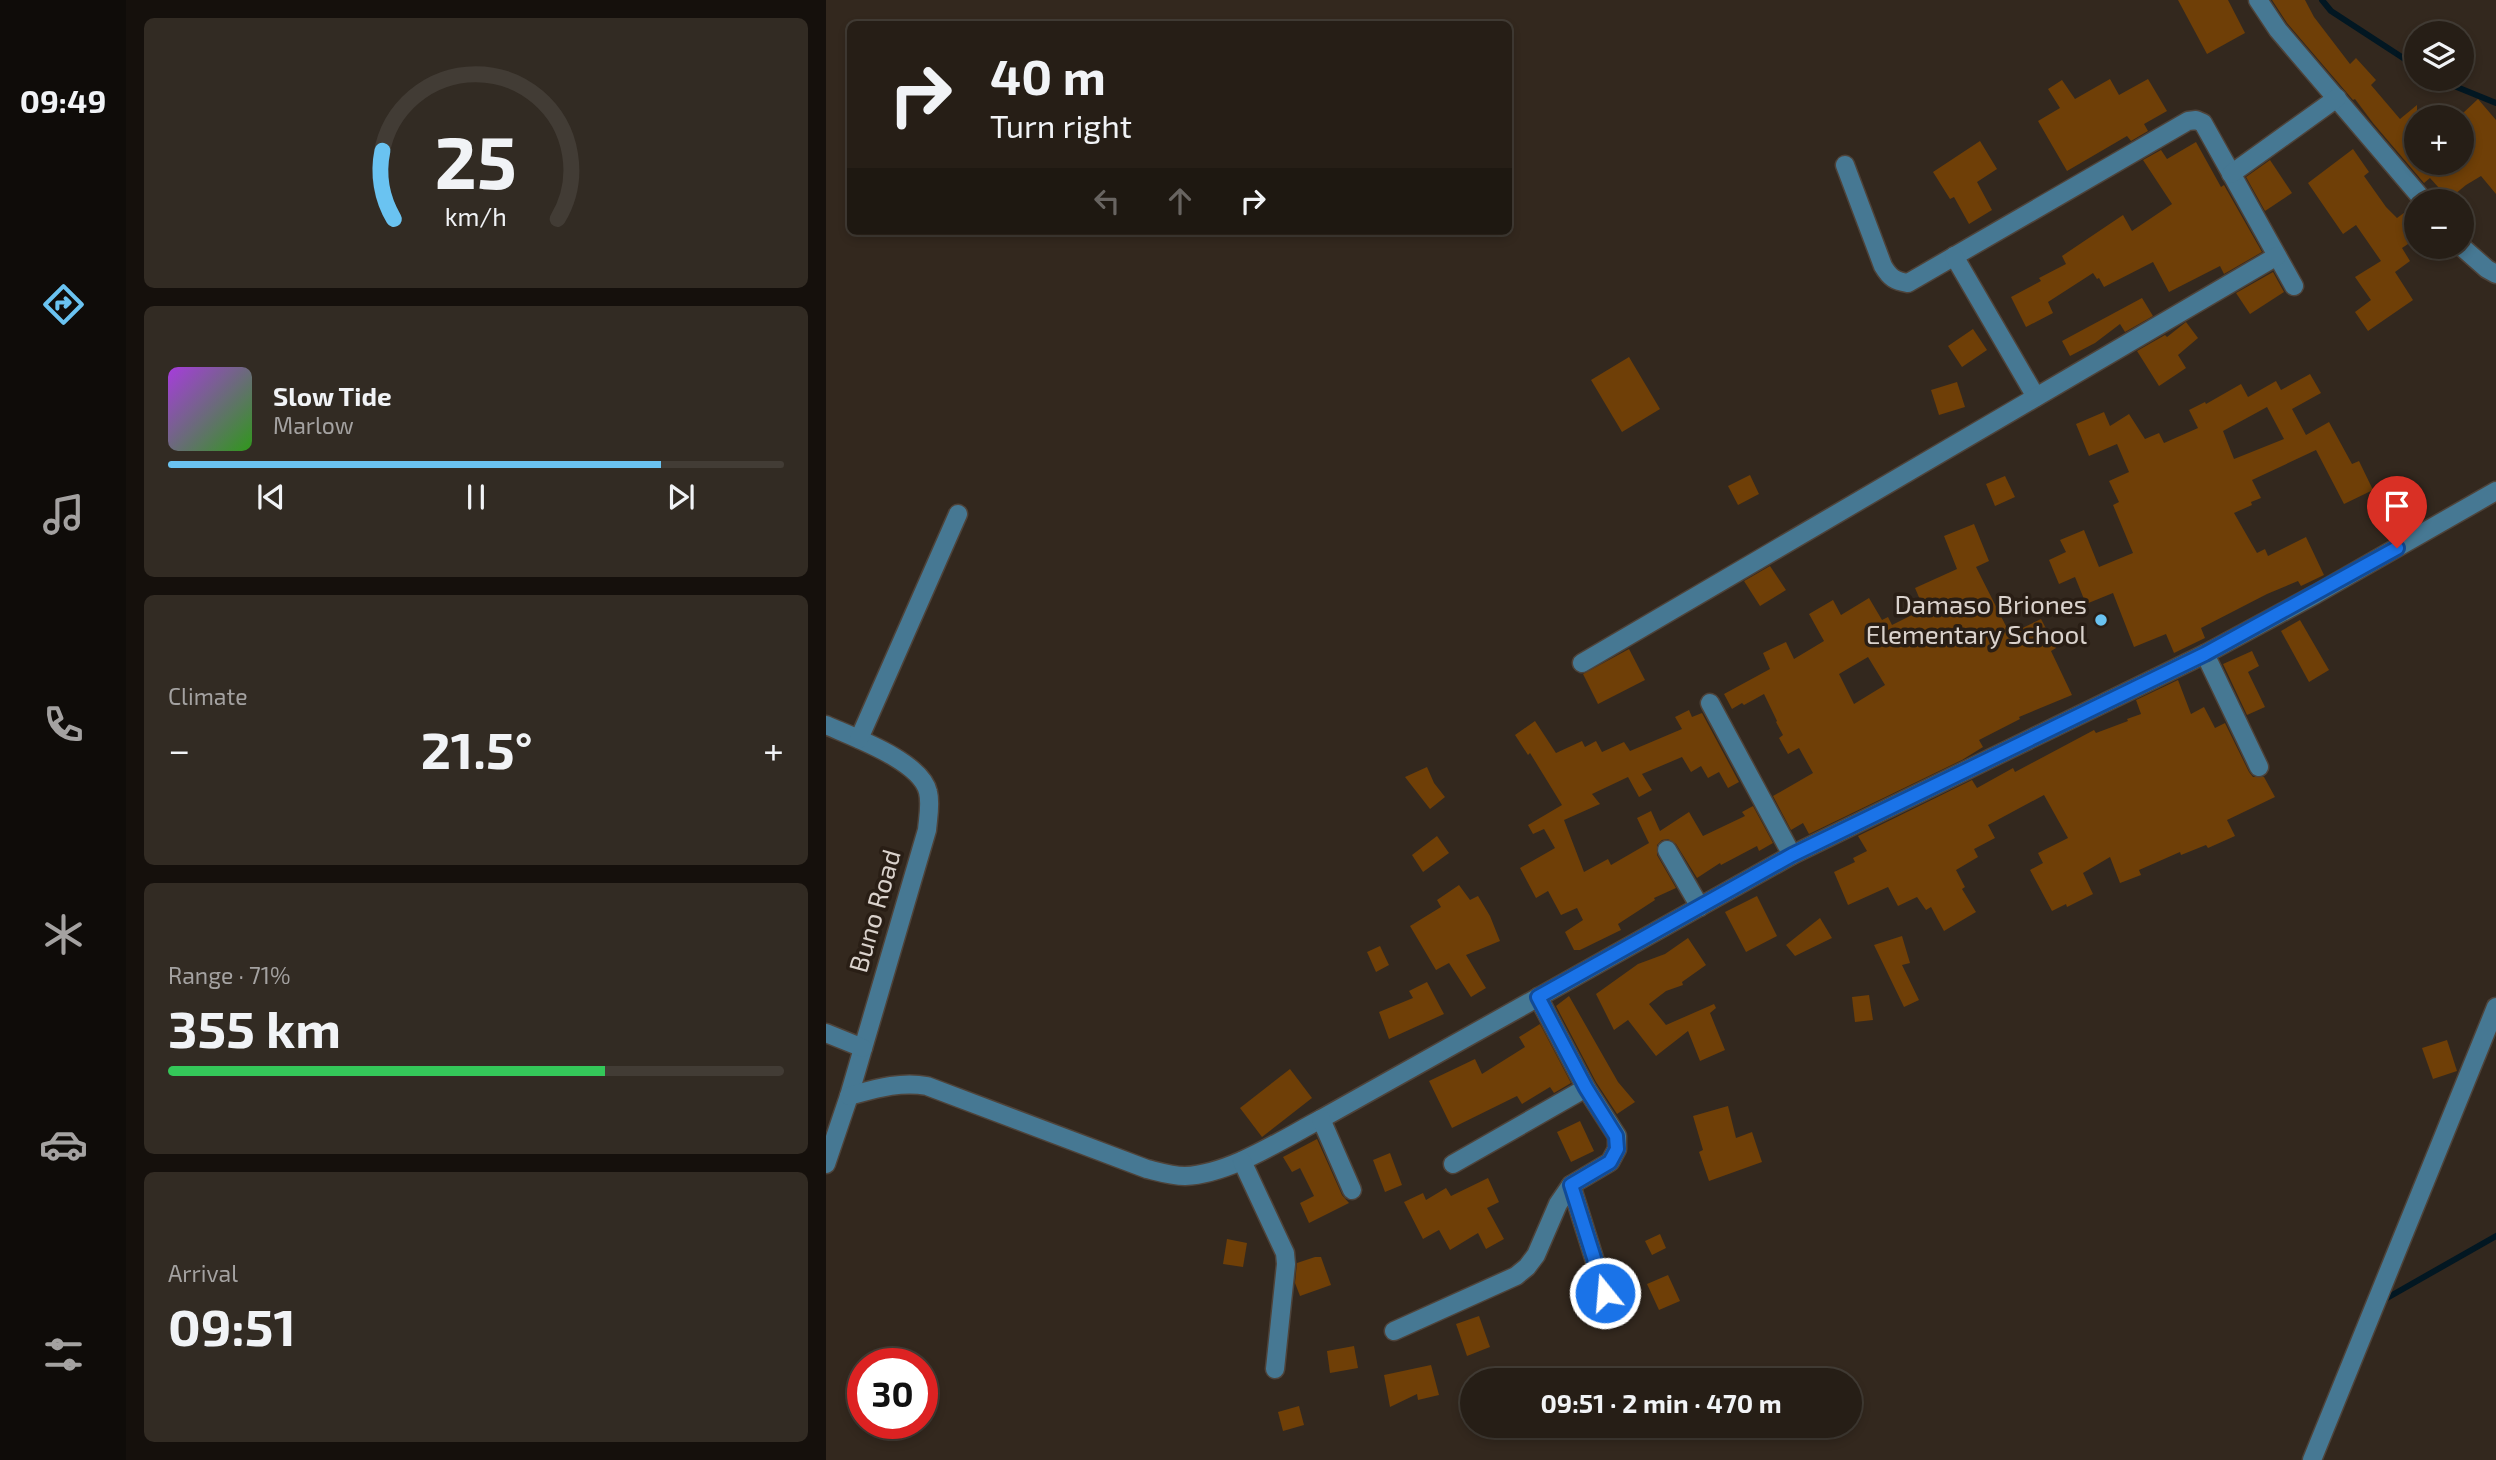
<!DOCTYPE html>
<meta charset="utf-8">
<style>
:root{--surface:#261e16;--page:#322b23;--text:#f1f3f6;--muted:#a4a2a1;--line:#423c35;--accent:#6ac3f1}
body{margin:0;font-family:"Exo 2",sans-serif;background:var(--page);color:var(--text);height:100vh;display:flex;flex-direction:column;font-size:26px;white-space:nowrap}
*{box-sizing:border-box;margin:0}
p{font-size:23px;color:var(--muted)}
.icon{flex:none;width:38px;height:38px;fill:none;stroke:currentColor;stroke-width:2;stroke-linecap:round;stroke-linejoin:round}
.map{position:relative;flex:1;overflow:hidden}
.side{display:flex;flex-direction:column;gap:18px;padding:18px;background:#15100c;width:700px}
.side>*{flex:none}
.guide{position:absolute;left:21px;top:21px;width:665px;height:214px;border-radius:10px;box-shadow:0 4px 10px #0003,0 0 0 2px var(--line);background:#261e16;color:var(--text);overflow:hidden}
.controls{position:absolute;left:1578px;top:21px;display:grid;gap:14px}
.controls a{display:grid;place-items:center;width:70px;height:70px;border-radius:50%;background:var(--surface);box-shadow:0 4px 10px #0003,0 0 0 2px var(--line);font-size:35px}
.speed{position:absolute;left:21px;top:1348px;display:flex;gap:14px;font-size:35px;font-weight:700;text-align:center}
.speed>*{display:grid;place-content:center;width:91px;height:91px;border-radius:50%;background:var(--surface);box-shadow:0 4px 10px #0003,0 0 0 2px var(--line);line-height:1}
.speed .limit{border:10px solid #d22;background:#fff;color:#111}
.pin{position:absolute;display:grid;place-items:center;width:60px;height:60px;color:#fff;margin:-72px -30px;border-radius:50% 50% 50% 0;rotate:-45deg;box-shadow:0 0 7px #0007}
.pin .icon{rotate:45deg}
.me{position:absolute;width:77px;margin:-38px;rotate:343deg;stroke-linejoin:round;filter:drop-shadow(0 0 5px #0008)}
.turn{display:flex;align-items:center;gap:24px;height:147px;padding:0 28px;font-size:32px}
.turn .icon{width:91px;height:91px;stroke-width:2.5}
.turn b{display:block;font-size:49px;line-height:60px}
.lanes{display:flex;align-items:center;height:66px;padding:0 28px;background:#0003;justify-content:center;gap:35px;direction:ltr}
.lanes .off{opacity:.35}
.big{font-size:52px;font-weight:700;line-height:1.1}
.side .tile{flex:1;display:flex;flex-direction:column;justify-content:center;gap:10px;min-width:0;padding:0 24px;border-radius:10px;background:var(--page)}
.side .dial{align-items:center;gap:0}
.dial svg{height:182px;overflow:visible;fill:none;stroke:var(--line);stroke-width:7;stroke-linecap:round;text-anchor:middle}
.dial text{fill:var(--text);stroke:none}
.song{display:flex;align-items:center;gap:21px}
.cover{width:84px;height:84px;border-radius:10px;background:linear-gradient(135deg,hsl(280 70% 55%),hsl(110 70% 35%))}
.played{height:7px;border-radius:4px;background:linear-gradient(90deg,var(--accent) 80%,var(--line) 80%)}
.keys{display:flex;justify-content:space-around;direction:ltr}
.heat{display:flex;justify-content:space-between;align-items:center;font-size:38px;direction:ltr}
.charge{height:10px;border-radius:5px;background:linear-gradient(90deg,#34c759 71%,var(--line) 0)}
.trip{position:absolute;left:634px;top:1368px;width:402px;height:70px;border-radius:35px;background:var(--surface);box-shadow:0 4px 10px #0003,0 0 0 2px var(--line);font-weight:700;line-height:70px;text-align:center}
main{display:flex;flex:1;min-height:0}
.tab-bar{display:flex;flex-direction:column;width:126px;justify-content:space-around;align-items:center;background:#0f0c09;color:var(--muted)}
.tab-bar .icon{width:49px;height:49px}
.tab-bar .current{color:var(--accent)}
.tab-bar b{font-size:32px;color:var(--text)}
.map>svg:first-child{display:block}
</style>
<main>
<nav class="tab-bar">
<b>09:49</b>
<svg class="icon current" aria-label="directions" viewBox="0 0 24 24"><path d="M12 3l9 9-9 9-9-9zM9 14v-3h6M13 9l2 2-2 2"/></svg>
<svg class="icon" aria-label="music" viewBox="0 0 24 24"><path d="M9 18V5l10-2v13"/><circle cx="6" cy="18" r="3"/><circle cx="16" cy="16" r="3"/></svg>
<svg class="icon" aria-label="phone" viewBox="0 0 24 24"><path d="M5 4h4l2 5-3 2q2 4 5 5l2-3 5 2v4C11 20 4 13 5 4z"/></svg>
<svg class="icon" aria-label="climate" viewBox="0 0 24 24"><path d="M12 3v18M4 7l16 10M4 17L20 7"/></svg>
<svg class="icon" aria-label="car" viewBox="0 0 24 24"><path d="M5 17H2v-5l4-1 3-4h7l3 4 3 1v5h-3M9 17h6M6 11h13"/><circle cx="7" cy="17" r="2"/><circle cx="17" cy="17" r="2"/></svg>
<svg class="icon" aria-label="filters" viewBox="0 0 24 24"><path d="M4 7h16M4 17h16"/><circle cx="9" cy="7" r="2"/><circle cx="15" cy="17" r="2"/></svg>
</nav>
<section class="side">
<div class="tile dial"><svg viewBox="0 0 100 80">
<path d="M14 69A42 42 0 1 1 86 69"/>
<path d="M14 69A42 42 0 0 1 9 39" stroke="#6ac3f1"/>
<text x="50" y="56" font-size="32" font-weight="700">25</text>
<text x="50" y="72" font-size="11">km/h</text>
</svg></div>
<div class="tile">
<div class="song"><i class="cover"></i><div><b>Slow Tide</b><p>Marlow</p></div></div>
<div class="played"></div>
<div class="keys"><svg class="icon" aria-label="previous" viewBox="0 0 24 24"><path d="M18 5L8 12l10 7zM5 5v14"/></svg><svg class="icon" aria-label="pause" viewBox="0 0 24 24"><path d="M8 5v14M16 5v14"/></svg><svg class="icon" aria-label="next" viewBox="0 0 24 24"><path d="M6 5l10 7-10 7zM19 5v14"/></svg></div>
</div>
<div class="tile"><p>Climate</p>
<div class="heat"><a>−</a><b class="big">21.5°</b><a>+</a></div>
</div>
<div class="tile"><p>Range · 71%</p><b class="big">355 km</b><div class="charge"></div></div>
<div class="tile"><p>Arrival</p><b class="big">09:51</b></div>
</section>
<div class="map">
<svg width="1670" height="1460" viewBox="0 0 1670 1460">
<rect width="100%" height="100%" fill="#33281e"/>
<g fill="none" stroke-linecap="round" stroke-linejoin="round">
<g stroke="#021722" stroke-width="6">
<path d="M1496,0L1505,11L1591,67"/>
<path d="M1611,79L1670,103"/>
<path d="M1554,1302L1670,1236"/>
</g>
</g>
<g fill="#6f3f07" fill-rule="evenodd">
<path d="M1352,0H1402L1419,33L1381,54Z"/>
<path d="M1446,0H1479L1488,17L1524,64L1530,58L1550,80L1545,85L1574,119L1591,105V163H1636V114L1652,99L1670,120V194L1655,176L1640,185L1623,199L1604,178L1598,183L1547,123L1529,99L1527,100L1461,23Z"/>
<path d="M1284,79L1293,95L1322,79L1341,111L1318,124L1322,131L1305,141L1301,136L1241,171L1212,121L1234,108L1222,89L1236,80L1249,99Z"/>
<path d="M1154,141L1171,169L1151,182L1166,210L1143,224L1128,197L1124,199L1107,172Z"/>
<path d="M1370,142L1395,187L1398,185L1436,252L1398,274L1394,266L1343,292L1327,262L1278,287L1273,278L1271,279L1267,273L1222,302L1227,313L1200,327L1185,297L1215,281L1213,278L1240,264L1236,256L1297,215L1306,231L1346,204L1317,160L1335,150L1341,159Z"/>
<path d="M1527,149L1543,172L1538,176L1560,207L1571,218L1582,210L1591,223V238L1576,248L1584,261L1569,272L1587,300L1542,331L1529,312L1545,300L1529,277L1555,261L1530,225L1517,234L1482,183Z"/>
<path d="M1444,160L1466,193L1439,211L1420,177Z"/>
<path d="M1447,272L1458,292L1424,314L1410,293Z"/>
<path d="M1316,298L1327,316L1299,332L1294,324L1269,343L1244,356L1236,341Z"/>
<path d="M1360,322L1372,338L1352,355L1360,368L1333,386L1311,351L1339,335L1341,337Z"/>
<path d="M1147,329L1161,350L1136,367L1122,346Z"/>
<path d="M803,357L834,409L796,432L765,380Z"/>
<path d="M1484,374L1495,393L1466,409L1480,435L1503,422L1526,464L1533,461L1547,490L1518,504L1490,450L1426,480L1435,498L1425,502L1426,505L1408,513L1431,553L1439,549L1442,556L1480,537L1498,575L1475,586L1472,581L1441,594L1375,628L1379,638L1348,653L1340,634L1308,647L1287,593L1260,604L1249,577L1233,584L1223,560L1240,552L1234,540L1258,530L1273,567L1307,553L1287,505L1293,502L1283,481L1303,472L1291,444L1263,456L1250,424L1278,412L1284,426L1303,414L1319,439L1333,433L1338,443L1372,428L1363,410L1379,402L1380,404L1415,384L1422,397L1450,381L1455,390ZM1441,407L1458,439L1408,459L1397,431Z"/>
<path d="M1131,382L1139,407L1113,415L1105,390Z"/>
<path d="M924,475L933,494L912,505L902,486Z"/>
<path d="M1179,476L1189,497L1169,506L1160,484Z"/>
<path d="M1148,524L1163,561L1150,567L1184,634L1215,619L1230,648L1225,651L1246,695L1193,717L1194,719L1153,740L1157,747L1136,760L983,834L977,823L965,830L947,796L987,773L973,748L962,754L953,738L957,735L950,722L951,721L938,694L918,705L916,703L906,709L898,694L944,669L937,653L960,642L968,659L998,641L983,614L1007,600L1015,615L1043,598L1056,620L1062,617L1066,625L1098,609L1089,588L1131,569L1118,536ZM1042,657L1059,685L1028,704L1013,674Z"/>
<path d="M944,566L960,590L934,606L918,581Z"/>
<path d="M1474,620L1503,670L1483,682L1455,631Z"/>
<path d="M803,649L819,680L772,704L757,674Z"/>
<path d="M1426,651L1433,666L1422,672L1439,707L1421,715L1397,664Z"/>
<path d="M1352,680L1365,714L1378,707L1389,728L1399,723L1423,772L1427,777H1438L1449,797L1401,820L1409,836L1382,848L1380,845L1355,855L1354,852L1313,870L1315,875L1294,883L1284,857L1257,873L1267,894L1241,907L1240,904L1226,911L1204,870L1217,863L1212,853L1242,838L1218,795L1162,825L1169,838L1148,849L1152,857L1130,870L1139,887L1136,889L1150,912L1118,931L1105,907L1100,910L1091,897L1072,906L1062,887L1022,905L1008,872L1029,862L1027,858L1041,851L1032,836L1146,780L1151,788L1187,768L1189,772L1268,730L1270,733L1302,721L1301,719L1315,714L1310,700Z"/>
<path d="M863,710L866,717L876,713L913,782L902,788L893,772L882,778L875,766L865,772L856,757L816,774L826,790L813,797L802,777L766,794L774,804L738,820L758,872L782,859L785,865L823,843L811,818L825,811L834,831L863,812L877,836L919,816L916,812L927,806L947,843L933,851L931,846L895,865L894,863L871,878L850,844L842,839L836,840L831,845V855L850,888L828,898L829,900L792,924L795,930L754,950H748L739,932L757,920L751,908L735,915L722,891L710,898L694,868L729,848L718,829L707,834L702,825L736,805L704,753L702,755L689,735L709,721L730,753L756,741L759,747L770,741L776,752L798,742L804,751L856,729L849,717Z"/>
<path d="M601,767L608,783L619,797L604,809L579,777Z"/>
<path d="M611,836L623,853L597,872L586,855Z"/>
<path d="M633,885L644,900L652,896L664,916L674,941L640,955L660,988L645,997L623,963L610,970L584,926L615,907L611,900Z"/>
<path d="M931,896L951,936L920,952L899,912Z"/>
<path d="M994,918L1006,938L969,956L960,945Z"/>
<path d="M1076,936L1084,963L1076,965L1093,1000L1078,1007L1048,945Z"/>
<path d="M862,938L880,965L856,982L857,985L840,991L823,1004L840,1025L888,1004L890,1008L884,1013L899,1050L874,1061L862,1031L830,1056L802,1020L788,1030L770,994L812,964L839,954Z"/>
<path d="M554,946L563,965L550,972L541,952Z"/>
<path d="M601,982L618,1014L563,1039L553,1012L587,998L583,991Z"/>
<path d="M1043,995L1047,1020L1029,1022L1026,997Z"/>
<path d="M743,996L792,1082L809,1102L791,1114L770,1082L730,1006Z"/>
<path d="M714,1024L745,1083L728,1093L724,1087L696,1104L691,1096L626,1128L603,1081L649,1059L656,1074L699,1047L693,1037Z"/>
<path d="M1621,1040L1631,1071L1607,1079L1596,1048Z"/>
<path d="M464,1069L486,1098L436,1137L414,1108Z"/>
<path d="M902,1106L910,1138L926,1132L936,1162L883,1181L873,1152L877,1150L867,1116Z"/>
<path d="M754,1121L768,1151L745,1162L731,1132Z"/>
<path d="M491,1139L516,1195L523,1203L483,1223L474,1203L488,1196L474,1168L466,1172L457,1157Z"/>
<path d="M564,1153L576,1185L559,1192L547,1160Z"/>
<path d="M662,1178L673,1202L661,1208L678,1239L660,1249L652,1233L624,1250L613,1230L597,1239L578,1202L597,1193L600,1200L620,1188L625,1196Z"/>
<path d="M834,1234L840,1248L826,1255L819,1241Z"/>
<path d="M401,1239L421,1243L417,1267L397,1264Z"/>
<path d="M489,1257H495L505,1285L474,1296L469,1283L471,1263Z"/>
<path d="M842,1275L854,1301L833,1310L821,1284Z"/>
<path d="M653,1316L664,1347L641,1356L630,1324Z"/>
<path d="M528,1346L532,1368L504,1373L501,1351Z"/>
<path d="M605,1365L613,1395L592,1400L591,1394L564,1407L558,1375Z"/>
<path d="M473,1406L478,1425L457,1431L452,1412Z"/>
</g>
<g fill="none" stroke-linecap="round" stroke-linejoin="round">
<g stroke="#4e433a" stroke-width="21">
<g id="minor">
<path d="M1432,0L1452,30L1598,201"/>
<path d="M1019,165L1057,266C1064,278 1069,281 1082,283L1362,121L1370,120L1377,123L1468,286"/>
<path d="M1405,174L1511,98"/>
<path d="M1636,247L1661,269L1670,274"/>
<path d="M1128,256L1210,397"/>
<path d="M1379,654L1433,767"/>
<path d="M756,663L1451,256"/>
<path d="M884,703L966,855"/>
<path d="M0,725C27,737 95,761 102,792C105,804 102,818 101,830L23,1096L0,1164"/>
<path d="M33,739L132,514"/>
<path d="M841,850L874,907"/>
<path d="M0,1033L37,1048"/>
<path d="M23,1096C49,1089 74,1081 101,1086L321,1169C333,1172 346,1176 359,1176C404,1174 455,1140 495,1119L966,855L1379,654L1490,594L1670,491"/>
<path d="M495,1119L526,1190"/>
<path d="M416,1161L459,1253L460,1264L449,1369"/>
<path d="M627,1164L760,1088"/>
<path d="M745,1185L779,1293"/>
<path d="M568,1331L690,1276L701,1267L710,1255L732,1204L745,1185L784,1162L791,1149V1136L760,1088L712,997"/>
<path d="M1486,1460L1670,1007"/>
</g>
</g>
<use href="#minor" stroke="#467893" stroke-width="18"/>
</g>
<g fill="none" stroke-linecap="round" stroke-linejoin="round">
<g stroke="#114b97" stroke-width="18">
<path id="route" d="M779,1293L745,1185L784,1162L791,1149L790,1136L760,1088L712,997L966,855L1379,654L1571,548"/>
</g>
<use href="#route" stroke="#1a73e8" stroke-width="12"/>
</g>
<circle fill="#6ac3f1" stroke="#291e15" stroke-width="2.5" cx="1275" cy="620" r="7"/>
<g text-anchor="middle" stroke-width="7" stroke-linejoin="round" paint-order="stroke">
<g font-size="26" fill="#dad2cc" stroke="#291e15" text-anchor="end">
<text x="1261" y="614">Damaso Briones<tspan x="1261" dy="30">Elementary School</tspan></text>
</g>
<g font-size="26" fill="#dad2cc" stroke="#291e15">
<text transform="translate(49 911) rotate(-74)" y="9">Buno Road</text>
</g>
</g>
</svg>
<div class="controls">
<a><svg class="icon" aria-label="layers" viewBox="0 0 24 24"><path d="M12 4l9 5-9 5-9-5zM3 14l9 5 9-5"/></svg></a>
<a>+</a>
<a>−</a>
</div>
<div class="speed"><div class="limit">30</div></div>
<div class="pin" style="left:1571px;top:548px;background:#d93025"><svg class="icon" aria-label="arrive" viewBox="0 0 24 24"><path d="M6 21V4h12l-3 4 3 4H6"/></svg></div>
<svg class="me" style="left:779px;top:1293px" viewBox="-20 -20 40 40"><circle r="17" fill="#1a73e8" stroke="#fff" stroke-width="3"/><path d="M0-11L8 9 0 5-8 9z" fill="#fff"/></svg>
<div class="trip">09:51 · 2 min · 470 m</div>
<div class="guide">
<div class="turn"><svg class="icon" aria-label="right" viewBox="0 0 24 24"><path d="M7 20v-9h11M14 6l5 5-5 5"/></svg><div><b>40 m</b>Turn right</div></div>
<div class="lanes"><svg class="icon off" aria-label="left" viewBox="0 0 24 24"><path d="M17 20v-9H6M10 6l-5 5 5 5"/></svg><svg class="icon off" aria-label="ahead" viewBox="0 0 24 24"><path d="M12 20V5M6 11l6-6 6 6"/></svg><svg class="icon" aria-label="right" viewBox="0 0 24 24"><path d="M7 20v-9h11M14 6l5 5-5 5"/></svg></div>
</div>
</div>
</main>
